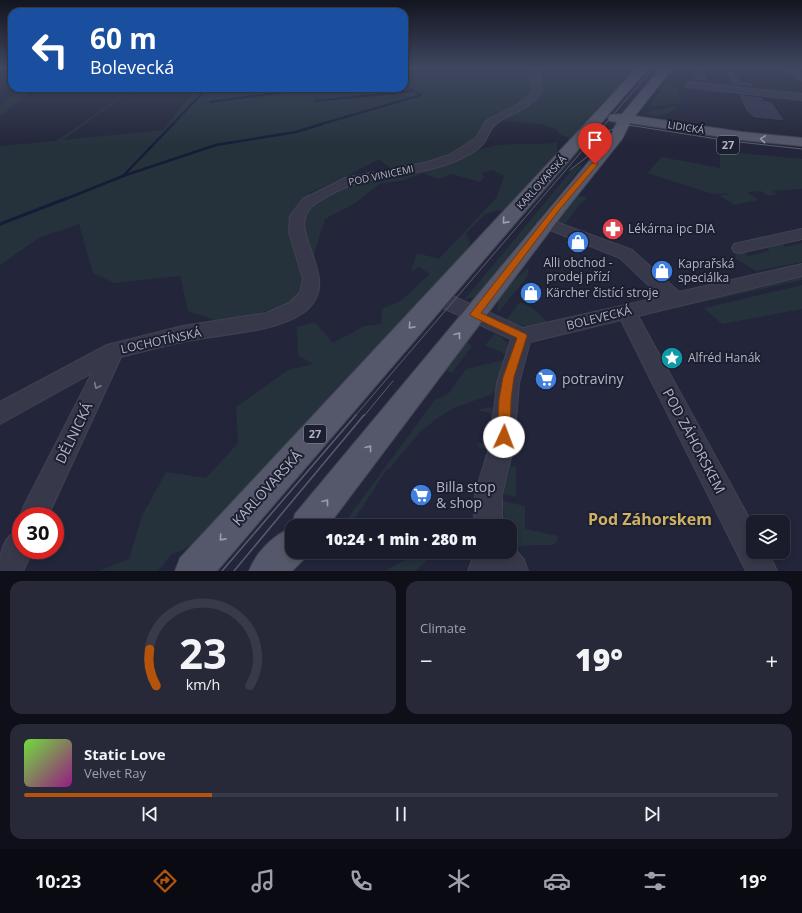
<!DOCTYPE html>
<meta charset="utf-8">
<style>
:root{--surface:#1a1c2c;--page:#272938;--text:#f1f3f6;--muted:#9fa1a9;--line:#383a48;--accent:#b45309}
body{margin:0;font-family:"Open Sans",sans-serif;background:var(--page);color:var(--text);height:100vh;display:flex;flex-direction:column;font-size:15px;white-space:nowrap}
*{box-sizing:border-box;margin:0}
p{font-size:13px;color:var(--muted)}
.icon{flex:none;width:22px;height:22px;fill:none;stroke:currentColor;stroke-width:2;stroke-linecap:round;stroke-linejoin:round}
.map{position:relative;height:571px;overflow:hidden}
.sheet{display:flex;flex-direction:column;gap:10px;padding:10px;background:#0e0f18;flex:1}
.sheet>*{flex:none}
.hud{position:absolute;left:8px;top:8px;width:400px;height:84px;border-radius:12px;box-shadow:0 2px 6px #0003,0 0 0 1px var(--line);background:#1a4fa0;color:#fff;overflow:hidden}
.controls{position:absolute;left:746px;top:515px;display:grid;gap:8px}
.controls a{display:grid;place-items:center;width:44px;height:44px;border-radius:8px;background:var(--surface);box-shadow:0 2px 6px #0003,0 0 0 1px var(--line);font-size:20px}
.speed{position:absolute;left:12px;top:507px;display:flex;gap:8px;font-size:20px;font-weight:700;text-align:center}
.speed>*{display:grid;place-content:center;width:52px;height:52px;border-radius:50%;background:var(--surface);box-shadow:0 2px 6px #0003,0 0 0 1px var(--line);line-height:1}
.speed .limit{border:6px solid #d22;background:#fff;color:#111}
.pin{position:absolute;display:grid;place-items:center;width:34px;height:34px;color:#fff;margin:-41px -17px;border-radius:50% 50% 50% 0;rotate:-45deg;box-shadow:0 0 4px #0007}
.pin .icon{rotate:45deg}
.me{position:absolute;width:44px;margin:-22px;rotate:2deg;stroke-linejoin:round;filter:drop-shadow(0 0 3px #0008)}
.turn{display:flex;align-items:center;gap:14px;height:84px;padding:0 16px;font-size:18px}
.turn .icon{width:52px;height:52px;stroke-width:2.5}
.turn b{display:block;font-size:28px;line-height:34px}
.big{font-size:30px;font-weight:800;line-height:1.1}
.sheet .card{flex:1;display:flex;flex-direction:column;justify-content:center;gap:6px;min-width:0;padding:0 14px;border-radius:12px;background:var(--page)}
.sheet .dial{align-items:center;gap:0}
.dial svg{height:104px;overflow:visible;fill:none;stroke:var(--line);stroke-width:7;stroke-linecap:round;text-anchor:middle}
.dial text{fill:var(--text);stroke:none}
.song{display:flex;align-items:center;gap:12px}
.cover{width:48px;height:48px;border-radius:6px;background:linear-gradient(135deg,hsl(100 70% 55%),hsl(310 70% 35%))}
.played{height:4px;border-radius:2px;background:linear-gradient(90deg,var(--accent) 25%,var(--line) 25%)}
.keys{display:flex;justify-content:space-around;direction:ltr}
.heat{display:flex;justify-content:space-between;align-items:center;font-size:22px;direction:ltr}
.sheet .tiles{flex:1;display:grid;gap:10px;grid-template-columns:1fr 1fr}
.card:last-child{grid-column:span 2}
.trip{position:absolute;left:285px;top:519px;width:232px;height:40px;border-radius:12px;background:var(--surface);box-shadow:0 2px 6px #0003,0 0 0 1px var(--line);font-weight:800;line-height:40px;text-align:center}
.dock{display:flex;height:64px;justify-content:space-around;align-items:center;background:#0a0b12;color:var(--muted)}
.dock .icon{width:28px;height:28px}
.dock .current{color:var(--accent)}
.dock b{font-size:18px;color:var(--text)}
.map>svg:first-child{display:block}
</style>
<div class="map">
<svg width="802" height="571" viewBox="0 0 802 571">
<rect width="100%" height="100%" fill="#23263a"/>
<g fill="#25323b">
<path d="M404,67H639L597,108L582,128L570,139L559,134L555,128L538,124L495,120L489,124H486C483,129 480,136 477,140C457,160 418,165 392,169L379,159L345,177L309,193L314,203C322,198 331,190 340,187C367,176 397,178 424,170C448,163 470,150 494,146C515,142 537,146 558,142L556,156L508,208L485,214L466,233L470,242L467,251L198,542L171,555L158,571H99L129,559L142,516L166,472L206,478L238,443L236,407L288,370L313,364L298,355L297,327L315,322L333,343L364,326L381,324L382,309L402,300L430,274L419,267L411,272L417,253L439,259L496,198L504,176L492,170L482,173L484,177L480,182L452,174L439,179L423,173L406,180L379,184L357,202L325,219L305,283L287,305L247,316L215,320L188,311L180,276L114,283L93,273L79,224L39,238L0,265V146L56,141L125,94L143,88H146L127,94L63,140L163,130L196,88H404Z"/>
<path d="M665,83L677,88L682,103L649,107Z"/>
<path d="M25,88H36L0,116V105Z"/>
<path d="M675,106L678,107C671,114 653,121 645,112Z"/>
<path d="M597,125H603L454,295L453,291Z"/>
<path d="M720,151L802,159V189L773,191L777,194L768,196L761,191L747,192L758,200L734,205L720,196L731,193L713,194L647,173L662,157L720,168Z"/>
<path d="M579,165L582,166L475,297L465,299L572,170Z"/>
<path d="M582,196L588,198L579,205L562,228L557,222L576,197Z"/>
<path d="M779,242L786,247L802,243V262L756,271L736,259L735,253L742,251L748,256L770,251L764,246Z"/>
<path d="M529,267L527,277L498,313C493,295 517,278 529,267Z"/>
<path d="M802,275V280L677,308L675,306Z"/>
<path d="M802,285V309L722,324L704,308Z"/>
<path d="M520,302L535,310L548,323L528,327L506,320Z"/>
<path d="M495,334C506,338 509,344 508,355L485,345Z"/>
<path d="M466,342L470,344L471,347L452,373L445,370Z"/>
<path d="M504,360L506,361L497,390L492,394L454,408L436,419L421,431L389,469H387L350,526H342L435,400L449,393L466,369Z"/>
<path d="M489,407L496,409L493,450L478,447V443L490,444L491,413L480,411V409Z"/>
<path d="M511,466L516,467V497L502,494Z"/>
<path d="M502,501L525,506V529L558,536L557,541L553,545H533L514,547L510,537V526H506Z"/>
<path d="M420,552H437L415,571H385Z"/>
</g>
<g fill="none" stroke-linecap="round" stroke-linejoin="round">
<g stroke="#171b37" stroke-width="2">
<path d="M552,67L591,70L605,67"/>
<path d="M222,89L226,88"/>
<path d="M315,101L413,91"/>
<path d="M210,102L313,88"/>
<path d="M172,125L207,88"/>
<path d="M318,125L421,95L404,85"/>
</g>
<g stroke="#171b37" stroke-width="2.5">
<path d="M123,176L216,145L296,132L322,124"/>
<path d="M63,200L123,176L173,124"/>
</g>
<path stroke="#171b37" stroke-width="3" d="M0,224L65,199"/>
</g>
<g fill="#353950" stroke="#1e2131">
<path d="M689,67H702L709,82L695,80Z"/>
<path d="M723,67H732L741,81L752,83L755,87L733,85Z"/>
<path d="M738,94L762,97L764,100L772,102L785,121L754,118L746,111Z"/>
</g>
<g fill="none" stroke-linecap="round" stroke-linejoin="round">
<g stroke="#404253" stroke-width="2">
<g id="minor">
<path d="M534,67H542L540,74L542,92L540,94C525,114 507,112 494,126C487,132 489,140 479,148C443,175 397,172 355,184C341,188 327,196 315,204C279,229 349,279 303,313C275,333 217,334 183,342C162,346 142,352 121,357L48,516H21V518L20,516L24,506L92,373L0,424V402L107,345L183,326L266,313L289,303L300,292L303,279L289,232L290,216L303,199L345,178L428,162L449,155L476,138L486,121L517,105L532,92L530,74Z"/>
<path d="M777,67H788L802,74V80Z"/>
<path d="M690,82L802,94V100L687,87V83Z"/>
<path d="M545,218L632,250L679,292L802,264V276L638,316L753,525V552H768L777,571H746L621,320L530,342L519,383L514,445L502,494V515L504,526H476L474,515L475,494L490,445L497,383L511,339L430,302L428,297L430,292L437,291L444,292L523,328L661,297L620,258L540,226L537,223L540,220Z"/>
<path d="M802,229V239L740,253L734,252L732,248L734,244Z"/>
<path d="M21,529V550H33L23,571H0C0,552 2,536 21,529Z"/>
<path d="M510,543L524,560L528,571H468L472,560L482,552H510Z"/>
</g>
</g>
<g stroke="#404253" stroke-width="2">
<g id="major">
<path d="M638,67H649L217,571H175L180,558Z"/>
<path d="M662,67H673L635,116L742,132L802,138V146L742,140L630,123L622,139L564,212L328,526H292V552H307L305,558L292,571H249C256,553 272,536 291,528L295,514L611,135L617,122L610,121L608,118L610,115L622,114Z"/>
</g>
</g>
<use href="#minor" fill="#37394a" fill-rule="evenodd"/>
<use href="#major" fill="#55586a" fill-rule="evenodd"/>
<g stroke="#595c71" stroke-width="1">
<path d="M570,170L587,157L610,130L628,125L730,141L802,149"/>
<path d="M355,416L654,67"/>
<path d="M364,416L393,381"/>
</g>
<g stroke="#595c71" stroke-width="1.5">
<path d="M222,571L356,415"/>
<path d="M234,571L364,415"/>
</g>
</g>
<defs><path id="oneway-chevron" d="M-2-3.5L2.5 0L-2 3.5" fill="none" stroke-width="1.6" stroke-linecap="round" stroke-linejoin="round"/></defs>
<g stroke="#9b9daf">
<use href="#oneway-chevron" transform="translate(763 139) rotate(-174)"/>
<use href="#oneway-chevron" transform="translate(505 221) rotate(132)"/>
<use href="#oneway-chevron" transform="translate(411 326) rotate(132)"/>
<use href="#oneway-chevron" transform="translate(458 335) rotate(-52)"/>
<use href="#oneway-chevron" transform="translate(369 448) rotate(-52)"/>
<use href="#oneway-chevron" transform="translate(326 502) rotate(-52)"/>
<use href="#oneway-chevron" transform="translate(222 538) rotate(132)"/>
</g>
<use stroke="#7b7d8e" href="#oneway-chevron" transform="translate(97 386) rotate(116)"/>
<linearGradient id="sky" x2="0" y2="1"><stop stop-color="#131520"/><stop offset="0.46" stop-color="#3f4760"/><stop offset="1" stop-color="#3f4760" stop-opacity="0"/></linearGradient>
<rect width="802" height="147" fill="url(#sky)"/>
<path fill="#b45309" stroke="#753606" d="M592,163L598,164L560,209L481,313L526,334L527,336L514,377L511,399L510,437L508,441L504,442L499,441L497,437L499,399L503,377L517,338L471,316L470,314L555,206Z"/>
<defs>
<g id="pharmacy-disc" transform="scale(1.15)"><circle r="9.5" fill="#e0444e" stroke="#1c1f2f"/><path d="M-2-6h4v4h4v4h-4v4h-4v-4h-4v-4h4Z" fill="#fff"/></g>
<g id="shop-disc" transform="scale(1.15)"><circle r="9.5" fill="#3f7fe0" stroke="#1c1f2f"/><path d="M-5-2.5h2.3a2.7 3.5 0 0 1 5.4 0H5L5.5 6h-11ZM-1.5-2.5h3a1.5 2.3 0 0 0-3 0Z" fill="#fff"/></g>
<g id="sight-disc" transform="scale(1.15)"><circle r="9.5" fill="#0f9aa8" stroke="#1c1f2f"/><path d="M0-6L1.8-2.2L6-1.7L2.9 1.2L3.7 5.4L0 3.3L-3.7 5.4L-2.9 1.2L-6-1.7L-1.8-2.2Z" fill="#fff"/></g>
<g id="supermarket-disc" transform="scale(1.15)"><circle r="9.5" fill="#3f7fe0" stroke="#1c1f2f"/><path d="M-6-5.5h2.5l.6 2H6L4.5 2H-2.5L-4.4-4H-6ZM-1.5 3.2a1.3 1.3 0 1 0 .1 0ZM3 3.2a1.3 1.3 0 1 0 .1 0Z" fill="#fff"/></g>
</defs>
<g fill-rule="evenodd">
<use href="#pharmacy-disc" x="613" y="229"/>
<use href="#shop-disc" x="578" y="242"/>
<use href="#shop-disc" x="662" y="271"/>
<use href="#shop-disc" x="531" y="293"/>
<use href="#sight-disc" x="672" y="358"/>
<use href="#supermarket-disc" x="546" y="379"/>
<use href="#supermarket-disc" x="421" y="495"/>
</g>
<g text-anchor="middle" stroke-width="4" stroke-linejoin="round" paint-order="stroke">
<g font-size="10" fill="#b2b4c6" stroke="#1c1f2f">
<text transform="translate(686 127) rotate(9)" y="4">LIDICKÁ</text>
<text transform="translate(381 175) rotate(-12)" y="4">POD VINICEMI</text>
<text transform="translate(541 182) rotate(-48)" y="4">KARLOVARSKÁ</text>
</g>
<g fill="#1c1f2f" stroke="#858799" stroke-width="1">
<rect x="717" y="136" width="22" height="18" rx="3"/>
<rect x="304" y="425" width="22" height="18" rx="3"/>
</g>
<g font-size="11" font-weight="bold" fill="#b2b4c6">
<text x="728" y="149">27</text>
<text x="315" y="438">27</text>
</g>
<g font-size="12" fill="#b2b4c6" stroke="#1c1f2f" text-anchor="start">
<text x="628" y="233">Lékárna ipc DIA</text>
<text x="578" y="267" text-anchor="middle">Alli obchod -<tspan x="578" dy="14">prodej přízí</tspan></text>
<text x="678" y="268">Kaprařská<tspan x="678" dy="14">speciálka</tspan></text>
<text x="546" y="297">Kärcher čistící stroje</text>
<text x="688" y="362">Alfréd Hanák</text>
</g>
<g font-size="12" fill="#b2b4c6" stroke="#1c1f2f">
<text transform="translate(599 318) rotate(-14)" y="4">BOLEVECKÁ</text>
<text transform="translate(161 341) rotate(-12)" y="4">LOCHOTÍNSKÁ</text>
</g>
<g font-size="14" fill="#b2b4c6" stroke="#1c1f2f" text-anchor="start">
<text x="562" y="384">potraviny</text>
<text x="436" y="492">Billa stop<tspan x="436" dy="16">&amp; shop</tspan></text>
</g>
<g font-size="14" fill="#b2b4c6" stroke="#1c1f2f">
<text transform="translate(74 433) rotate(-64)" y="5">DĚLNICKÁ</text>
<text transform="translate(694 441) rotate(62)" y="5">POD ZÁHORSKEM</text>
<text transform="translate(267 488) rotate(-48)" y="5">KARLOVARSKÁ</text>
</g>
<g font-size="16" font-weight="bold" fill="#d0b164" stroke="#1c1f2f">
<text x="650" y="525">Pod Záhorskem</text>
</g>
</g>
</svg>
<div class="controls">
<a><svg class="icon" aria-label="layers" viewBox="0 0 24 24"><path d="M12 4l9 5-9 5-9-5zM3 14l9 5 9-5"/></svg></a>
</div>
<div class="speed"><div class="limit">30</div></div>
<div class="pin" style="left:595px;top:164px;background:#d93025"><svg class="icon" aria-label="arrive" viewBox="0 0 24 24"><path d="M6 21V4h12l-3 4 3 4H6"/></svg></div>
<svg class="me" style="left:504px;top:437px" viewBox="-20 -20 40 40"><circle r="19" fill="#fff"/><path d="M0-13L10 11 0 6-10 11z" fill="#b45309"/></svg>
<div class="trip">10:24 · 1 min · 280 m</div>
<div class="hud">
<div class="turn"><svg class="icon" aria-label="left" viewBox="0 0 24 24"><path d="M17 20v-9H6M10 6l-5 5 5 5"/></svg><div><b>60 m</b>Bolevecká</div></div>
</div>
</div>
<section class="sheet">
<div class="tiles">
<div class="card dial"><svg viewBox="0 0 100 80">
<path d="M14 69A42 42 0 1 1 86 69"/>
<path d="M14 69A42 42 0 0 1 9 41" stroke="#b45309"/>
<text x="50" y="56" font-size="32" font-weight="700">23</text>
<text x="50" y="72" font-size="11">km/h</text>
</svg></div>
<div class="card"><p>Climate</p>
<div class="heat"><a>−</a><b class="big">19°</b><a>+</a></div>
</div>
<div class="card">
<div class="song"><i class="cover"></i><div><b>Static Love</b><p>Velvet Ray</p></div></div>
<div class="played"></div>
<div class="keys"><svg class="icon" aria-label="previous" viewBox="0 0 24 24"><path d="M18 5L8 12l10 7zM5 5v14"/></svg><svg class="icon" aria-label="pause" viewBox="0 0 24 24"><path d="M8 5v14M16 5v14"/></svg><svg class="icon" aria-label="next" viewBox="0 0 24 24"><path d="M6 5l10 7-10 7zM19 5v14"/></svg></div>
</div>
</div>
</section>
<nav class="dock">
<b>10:23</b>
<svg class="icon current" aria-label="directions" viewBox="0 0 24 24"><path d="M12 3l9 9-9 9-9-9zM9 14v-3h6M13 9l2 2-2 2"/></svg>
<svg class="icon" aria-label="music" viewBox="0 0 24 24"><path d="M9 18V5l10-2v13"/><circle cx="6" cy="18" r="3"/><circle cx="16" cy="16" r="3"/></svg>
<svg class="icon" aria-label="phone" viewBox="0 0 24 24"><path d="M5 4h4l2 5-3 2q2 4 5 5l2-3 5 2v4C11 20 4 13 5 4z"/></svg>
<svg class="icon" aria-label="climate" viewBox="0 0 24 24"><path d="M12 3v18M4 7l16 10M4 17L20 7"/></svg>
<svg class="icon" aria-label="car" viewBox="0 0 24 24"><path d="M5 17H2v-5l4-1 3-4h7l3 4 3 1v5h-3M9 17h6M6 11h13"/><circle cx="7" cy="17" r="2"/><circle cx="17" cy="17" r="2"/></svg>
<svg class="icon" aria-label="filters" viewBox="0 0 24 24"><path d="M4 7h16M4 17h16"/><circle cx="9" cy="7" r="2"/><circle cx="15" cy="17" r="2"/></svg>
<b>19°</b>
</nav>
